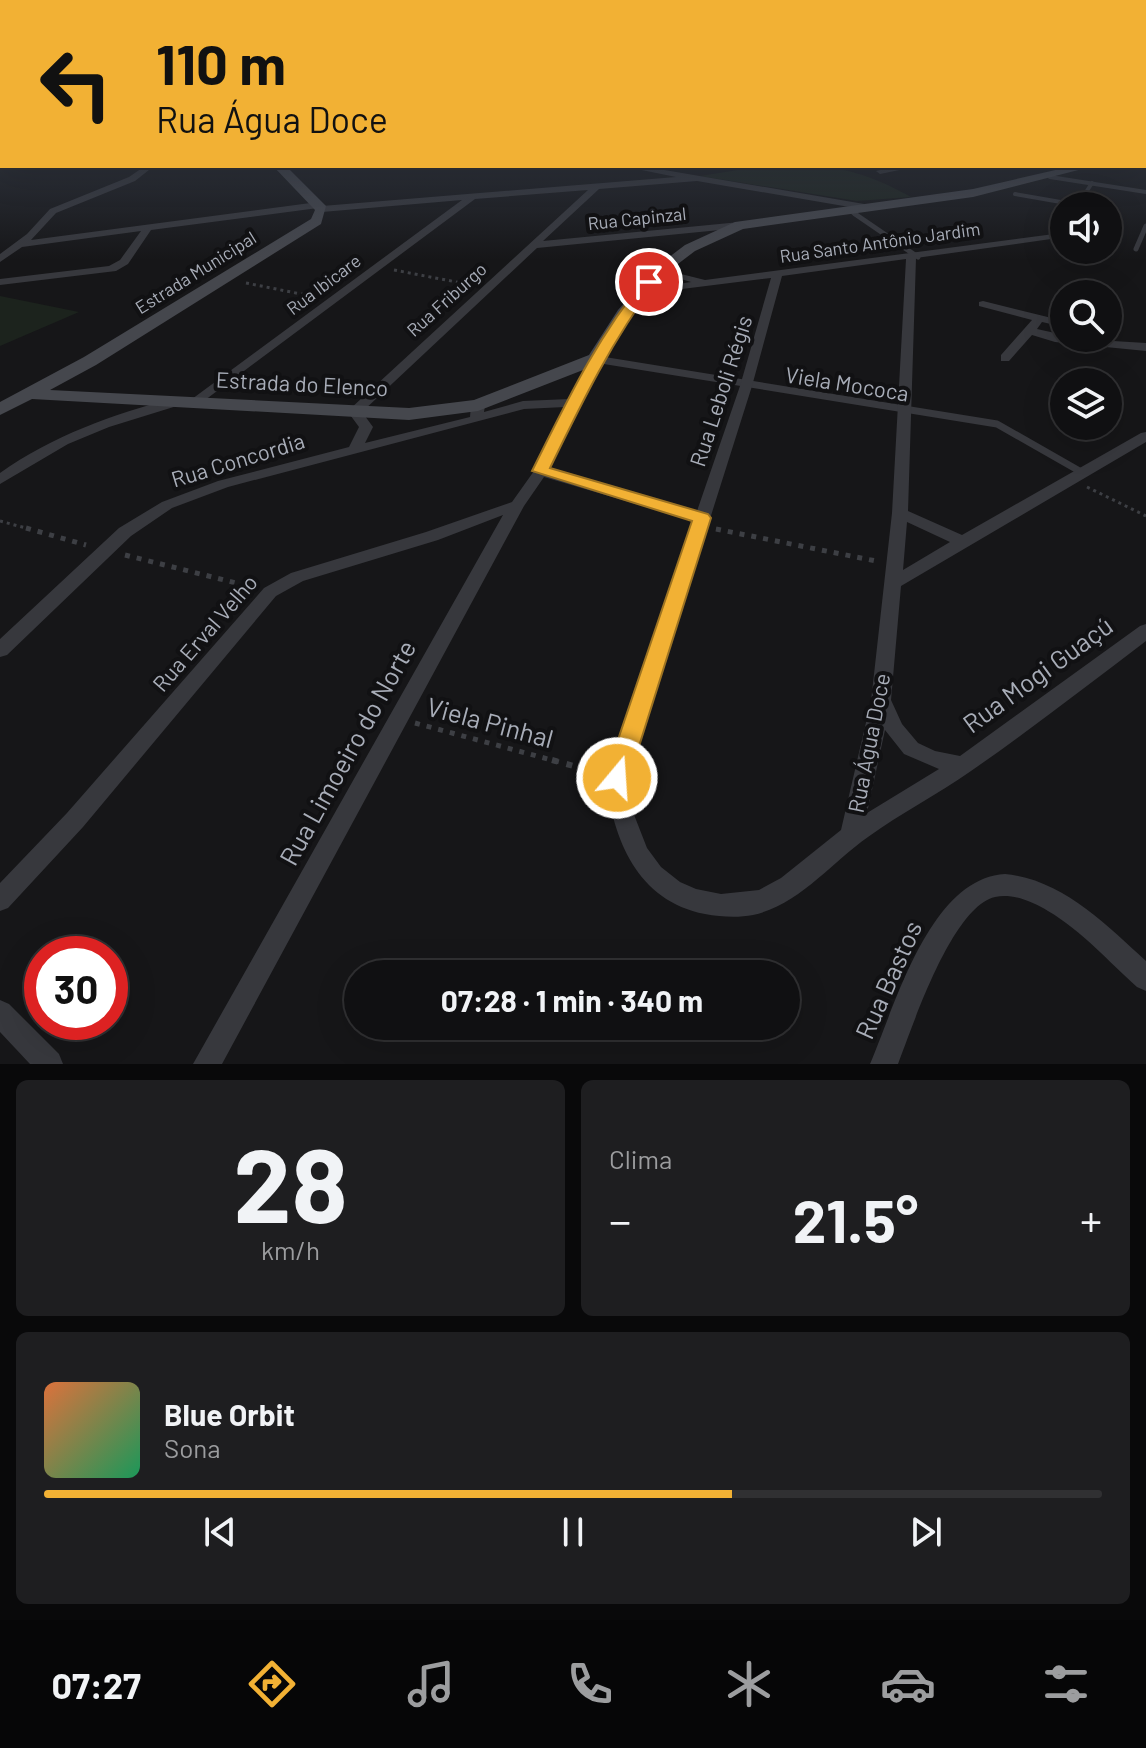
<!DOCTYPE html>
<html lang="pt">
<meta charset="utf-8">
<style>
:root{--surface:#101012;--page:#1e1e20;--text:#f1f3f6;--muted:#9c9d9f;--line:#303032;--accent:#f2b134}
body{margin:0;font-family:Barlow,sans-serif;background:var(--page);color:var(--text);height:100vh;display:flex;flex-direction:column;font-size:30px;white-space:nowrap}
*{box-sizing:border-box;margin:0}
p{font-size:26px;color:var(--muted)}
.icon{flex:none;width:44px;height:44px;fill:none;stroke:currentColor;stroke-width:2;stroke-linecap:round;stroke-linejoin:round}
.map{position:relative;height:1064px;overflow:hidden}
.details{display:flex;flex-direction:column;gap:16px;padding:16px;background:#09090a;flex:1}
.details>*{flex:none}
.top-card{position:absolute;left:0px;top:0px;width:1146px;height:168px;box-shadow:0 8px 32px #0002,0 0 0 2px var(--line);background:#f2b134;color:#111;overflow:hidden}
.buttons{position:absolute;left:1050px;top:192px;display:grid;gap:16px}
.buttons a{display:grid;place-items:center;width:72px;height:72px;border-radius:50%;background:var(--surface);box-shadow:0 8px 32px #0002,0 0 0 2px var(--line);font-size:40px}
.speed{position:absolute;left:24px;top:936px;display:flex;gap:16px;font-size:40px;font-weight:700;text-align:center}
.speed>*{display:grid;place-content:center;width:104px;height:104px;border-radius:50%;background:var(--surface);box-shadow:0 8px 32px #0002,0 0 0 2px var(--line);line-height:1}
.speed .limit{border:12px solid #d22;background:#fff;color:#111}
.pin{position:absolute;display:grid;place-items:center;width:68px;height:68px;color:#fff;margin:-34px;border:4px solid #fff;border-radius:50%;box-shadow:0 2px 8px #0007}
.me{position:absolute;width:88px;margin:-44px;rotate:18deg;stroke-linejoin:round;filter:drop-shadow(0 0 6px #0008)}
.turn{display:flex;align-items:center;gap:28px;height:168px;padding:0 24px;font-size:36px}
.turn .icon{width:104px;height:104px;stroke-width:2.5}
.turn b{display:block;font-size:56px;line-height:68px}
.big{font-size:60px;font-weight:700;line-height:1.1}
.details .card{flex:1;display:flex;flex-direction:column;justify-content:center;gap:12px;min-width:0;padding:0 28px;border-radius:12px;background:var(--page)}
.details .dial{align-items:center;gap:0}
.dial b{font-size:104px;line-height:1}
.song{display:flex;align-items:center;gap:24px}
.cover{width:96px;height:96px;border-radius:12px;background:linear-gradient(135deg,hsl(20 70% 55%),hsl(150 70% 35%))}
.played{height:8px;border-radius:4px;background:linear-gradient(90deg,var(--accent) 65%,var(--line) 65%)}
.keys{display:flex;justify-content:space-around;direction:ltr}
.heat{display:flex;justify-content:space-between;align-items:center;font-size:44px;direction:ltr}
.details .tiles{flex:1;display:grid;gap:16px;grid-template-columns:1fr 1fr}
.card:last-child{grid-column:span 2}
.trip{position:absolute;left:344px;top:960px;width:456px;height:80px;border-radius:40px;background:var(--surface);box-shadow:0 8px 32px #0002,0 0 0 2px var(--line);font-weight:700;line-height:80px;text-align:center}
.tabs{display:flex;height:128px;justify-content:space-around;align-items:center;background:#060607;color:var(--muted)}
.tabs .icon{width:56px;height:56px}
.tabs .active{color:var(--accent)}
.tabs b{font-size:36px;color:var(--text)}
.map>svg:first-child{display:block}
</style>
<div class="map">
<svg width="1146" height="1064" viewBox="0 0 1146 1064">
<rect width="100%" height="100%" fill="#161618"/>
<g fill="#1c231d">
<path d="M820,167C854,169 882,181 911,197L857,201L700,176L744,169Z"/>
<path d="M0,296L79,312L0,346Z"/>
</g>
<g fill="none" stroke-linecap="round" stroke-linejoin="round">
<g stroke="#3d3f44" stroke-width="3" stroke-dasharray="3 4" stroke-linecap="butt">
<path d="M394,270L472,285"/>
<path d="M246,283L316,297"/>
<path d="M1087,487L1146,516"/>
<path d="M0,521L33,530"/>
<path d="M716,529L722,530"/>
</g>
<g stroke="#3d3f44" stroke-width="5" stroke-dasharray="5 7" stroke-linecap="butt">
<path d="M26,528L86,545"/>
<path d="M716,529L876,561"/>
<path d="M125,555L252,587"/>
<path d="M415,723L559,762"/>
</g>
<path stroke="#3d3f44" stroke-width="6" stroke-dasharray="6 9" stroke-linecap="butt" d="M552,760L599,773"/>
<g stroke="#37383d" stroke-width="4">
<path d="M1050,177L1146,192"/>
<path d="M1015,194L1078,205"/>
<path d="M1077,206L1092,183"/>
<path d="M849,210L858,216"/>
</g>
<g stroke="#37383d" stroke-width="5">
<path d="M855,214L918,257"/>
<path d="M1061,232L1064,226"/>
<path d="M1136,249L1146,226"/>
</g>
<path stroke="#37383d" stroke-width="7" d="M595,359L997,424L1083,473"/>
<g fill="#37383d" fill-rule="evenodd">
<rect x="0" y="124" width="2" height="4"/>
<rect x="0" y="147" width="2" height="4"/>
<path d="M145,166H154L135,181L56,213L31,240L318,202L322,206L676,177L622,166H641L870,205L872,207L867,210L697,181L599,189L543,241L740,222L745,225L740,228L537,248L362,412L373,427L365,443L470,417L471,405L478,401L485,405L484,412L523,401L569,399L591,356H599L601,359L549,469L697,511L740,386L771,278L634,295L633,293L638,290L691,282L657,272V268L705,280L1054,234V238L1051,239L916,258L908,511L962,535L1141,433L1146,432V442L901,586L891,700L902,724L918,743L935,751L960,756L1140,626L1146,624V641C1088,685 1030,730 971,771C938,794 901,813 868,837C832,862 799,905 753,915C738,918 721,917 705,914C637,901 613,839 606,778L694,521L544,477L524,506L222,1064H193L503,515L438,540L303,581L276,596L83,827L8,908L0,911V883L67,813L264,588L291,573L426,532L512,502L534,471L565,407L524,409L228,487L172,508L131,536L7,655L0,657V639L119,528L162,502L218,481L349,447L359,427L348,412L350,409L588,190L475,199L197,406L190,402L192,399L462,200L322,212L318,208L151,230L128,264L116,271L0,285V279L109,266L120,260L141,231L22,247L0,262V254L27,234L50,209L129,177ZM906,259L892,513L871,701L841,830L781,878L759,890L721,894L696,889L680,882L661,867L647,848L631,807L628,778L752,386L782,276ZM907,522L950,542L903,570ZM885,730L904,754L939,769L867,813Z"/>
<path d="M413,166L394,170L390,167L391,166Z"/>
<path d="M897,166H919L880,174L876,171Z"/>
<path d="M983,301L1064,321V327L1042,322L1037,329L1064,335V338L1146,343V351L1055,342L1032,335L1009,361H1001V355L1032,320L979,306V302Z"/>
<path d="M175,398L182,402L180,405L109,427L68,444L0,484V473C52,436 113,414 175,398Z"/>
<path d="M1005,874C1063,880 1105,924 1146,961V991L1137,987C1108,961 1082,931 1048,911C1033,902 1013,893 995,897C952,907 913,1025 898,1064H870C895,1006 930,878 1005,874Z"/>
<path d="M0,1000L9,1004L59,1054L63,1064H30L0,1032Z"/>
</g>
<g fill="#45474d" fill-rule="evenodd">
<rect x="1144" y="132" width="2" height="6"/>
<path d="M273,166H286L326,206L321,224L96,365L50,390L409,408L474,400L589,355L618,310L656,267L685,245L735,222L973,189L1073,166H1094L973,197L743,229L695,251L666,273L630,315L601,363L478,411L409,420L32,399L0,415V402L84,357L311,219L315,210Z"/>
</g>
</g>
<linearGradient id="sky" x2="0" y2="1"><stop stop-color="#0c0c0d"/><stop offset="0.43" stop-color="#363c48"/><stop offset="1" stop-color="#363c48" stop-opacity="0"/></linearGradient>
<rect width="1146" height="260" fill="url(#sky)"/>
<path fill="#f2b134" stroke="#9d7322" stroke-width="2" d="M645,279L656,282C612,340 582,402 550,468L708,514L711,518L629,778L625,785L617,788L608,785L605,778L692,521L532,471C566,403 597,337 645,279Z"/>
<g text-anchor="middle" stroke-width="8" stroke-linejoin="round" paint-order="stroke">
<g font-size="18" fill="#a8adb8" stroke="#111113">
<text transform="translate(637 219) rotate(-6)" y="6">Rua Capinzal</text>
<text transform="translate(880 243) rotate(-8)" y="6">Rua Santo Antônio Jardim</text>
<text transform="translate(196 273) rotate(-32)" y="6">Estrada Municipal</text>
<text transform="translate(324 285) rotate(-37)" y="6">Rua Ibicare</text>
<text transform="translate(447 300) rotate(-42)" y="6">Rua Friburgo</text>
</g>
<g font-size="22" fill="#a8adb8" stroke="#111113">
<text transform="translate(302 384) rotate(3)" y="8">Estrada do Elenco</text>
<text transform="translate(847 384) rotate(9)" y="8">Viela Mococa</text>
<text transform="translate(721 391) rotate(-72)" y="8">Rua Leboli Régis</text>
<text transform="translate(238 460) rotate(-17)" y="8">Rua Concordia</text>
<text transform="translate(205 633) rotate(-49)" y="8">Rua Erval Velho</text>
<text transform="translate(869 743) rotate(-79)" y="8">Rua Água Doce</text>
</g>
<g font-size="26" fill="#a8adb8" stroke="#111113">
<text transform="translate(1038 675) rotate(-36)" y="9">Rua Mogi Guaçú</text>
<text transform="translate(490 723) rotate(15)" y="9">Viela Pinhal</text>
<text transform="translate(348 753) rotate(-61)" y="9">Rua Limoeiro do Norte</text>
<text transform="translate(889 980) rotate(-66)" y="9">Rua Bastos</text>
</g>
</g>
</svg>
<div class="buttons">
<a><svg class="icon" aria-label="sound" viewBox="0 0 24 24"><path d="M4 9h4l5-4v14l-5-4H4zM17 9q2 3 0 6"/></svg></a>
<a><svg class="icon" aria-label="search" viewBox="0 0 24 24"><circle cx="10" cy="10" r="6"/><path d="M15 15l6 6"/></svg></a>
<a><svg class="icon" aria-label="layers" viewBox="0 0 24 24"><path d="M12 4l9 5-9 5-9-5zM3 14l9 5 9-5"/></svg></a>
</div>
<div class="speed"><div class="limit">30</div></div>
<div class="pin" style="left:649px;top:282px;background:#d93025"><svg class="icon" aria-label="arrive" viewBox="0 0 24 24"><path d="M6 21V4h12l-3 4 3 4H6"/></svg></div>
<svg class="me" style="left:617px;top:778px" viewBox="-20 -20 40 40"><circle r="17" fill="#f2b134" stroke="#fff" stroke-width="3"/><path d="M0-11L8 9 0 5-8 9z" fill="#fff"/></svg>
<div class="trip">07:28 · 1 min · 340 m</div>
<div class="top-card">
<div class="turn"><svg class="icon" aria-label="left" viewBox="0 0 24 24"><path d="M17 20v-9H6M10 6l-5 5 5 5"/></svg><div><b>110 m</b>Rua Água Doce</div></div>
</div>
</div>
<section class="details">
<div class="tiles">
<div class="card dial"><b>28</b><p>km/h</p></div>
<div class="card"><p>Clima</p>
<div class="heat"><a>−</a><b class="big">21.5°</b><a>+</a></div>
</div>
<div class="card">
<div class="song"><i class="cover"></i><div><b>Blue Orbit</b><p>Sona</p></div></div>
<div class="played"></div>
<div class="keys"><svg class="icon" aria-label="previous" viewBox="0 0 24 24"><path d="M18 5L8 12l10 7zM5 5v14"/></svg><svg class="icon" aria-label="pause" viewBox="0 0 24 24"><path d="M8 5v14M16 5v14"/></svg><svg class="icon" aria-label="next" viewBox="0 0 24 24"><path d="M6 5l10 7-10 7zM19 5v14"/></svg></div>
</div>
</div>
</section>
<nav class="tabs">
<b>07:27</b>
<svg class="icon active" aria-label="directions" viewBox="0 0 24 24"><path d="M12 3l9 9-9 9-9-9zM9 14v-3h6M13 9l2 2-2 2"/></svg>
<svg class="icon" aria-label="music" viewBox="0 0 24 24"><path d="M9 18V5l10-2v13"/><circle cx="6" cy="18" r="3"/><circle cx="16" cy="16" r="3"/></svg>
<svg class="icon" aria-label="phone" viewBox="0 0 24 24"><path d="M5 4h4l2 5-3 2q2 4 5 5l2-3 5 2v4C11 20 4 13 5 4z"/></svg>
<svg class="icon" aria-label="climate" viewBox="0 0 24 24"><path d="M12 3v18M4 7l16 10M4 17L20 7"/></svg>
<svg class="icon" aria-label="car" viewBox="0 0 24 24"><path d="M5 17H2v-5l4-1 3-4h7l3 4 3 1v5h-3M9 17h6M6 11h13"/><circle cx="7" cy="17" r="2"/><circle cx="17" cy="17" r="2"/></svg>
<svg class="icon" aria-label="filters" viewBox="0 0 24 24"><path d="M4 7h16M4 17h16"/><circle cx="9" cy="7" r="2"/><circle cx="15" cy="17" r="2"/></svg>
</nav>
